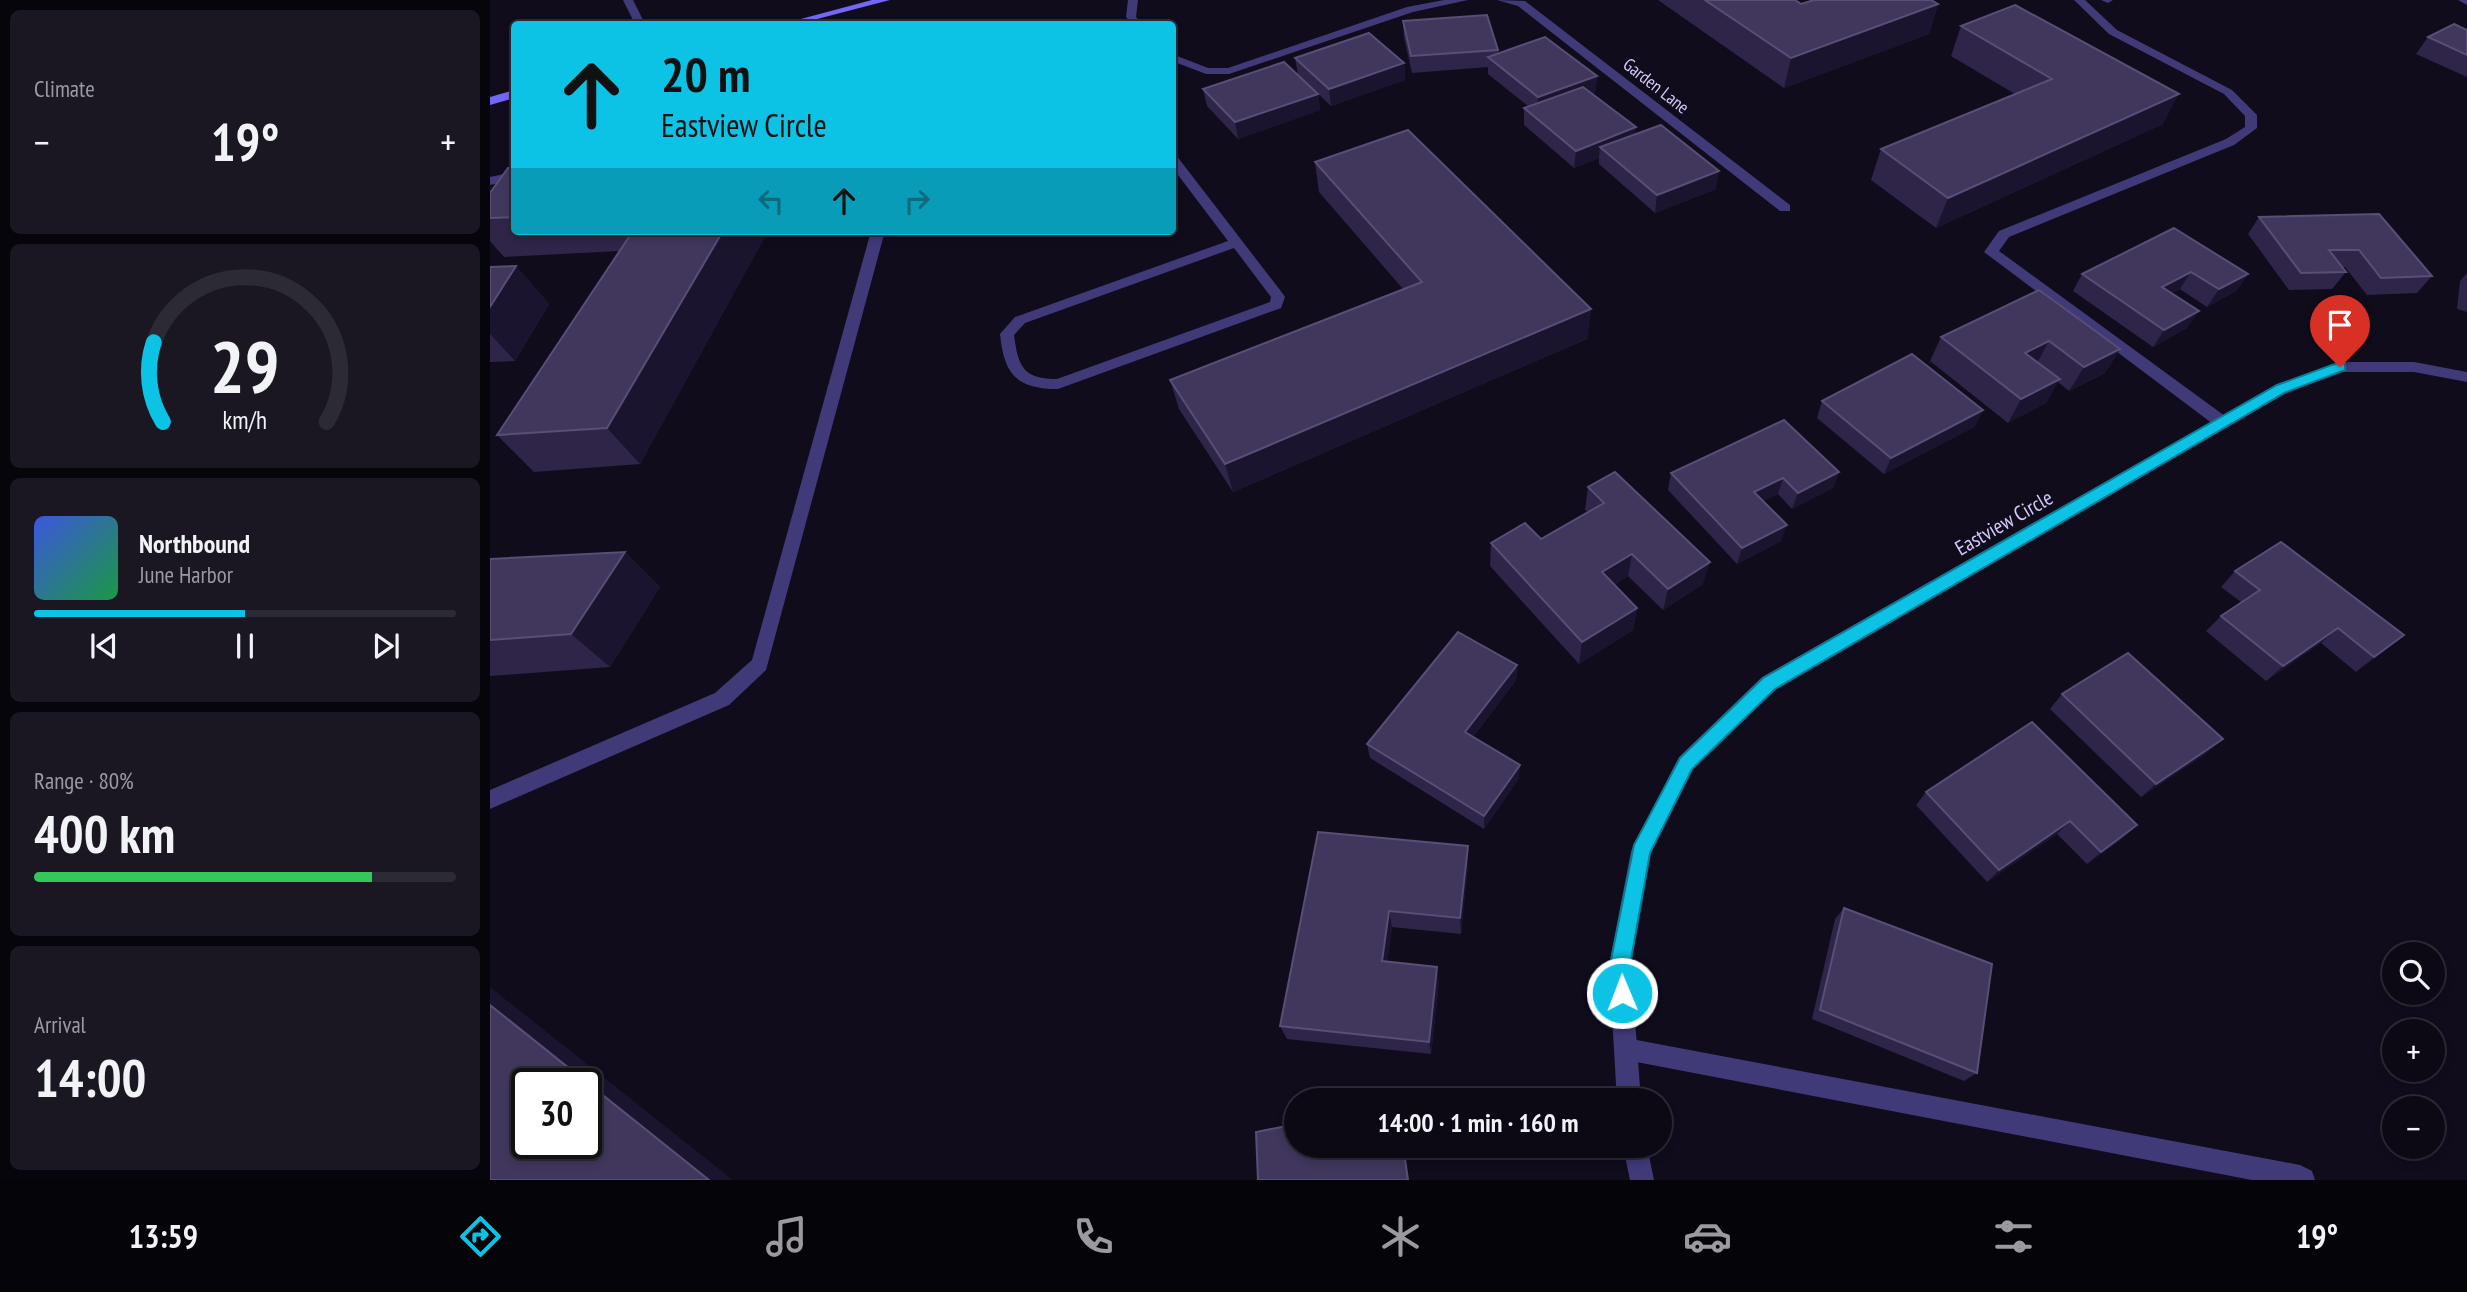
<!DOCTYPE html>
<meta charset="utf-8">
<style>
:root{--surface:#0c0915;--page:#1a1722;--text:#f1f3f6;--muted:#9a9aa0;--line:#2c2a34;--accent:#0cc3e6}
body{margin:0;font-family:"PT Sans Narrow",sans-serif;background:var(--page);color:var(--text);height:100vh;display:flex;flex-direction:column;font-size:26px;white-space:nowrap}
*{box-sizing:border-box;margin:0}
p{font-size:23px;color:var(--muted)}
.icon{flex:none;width:38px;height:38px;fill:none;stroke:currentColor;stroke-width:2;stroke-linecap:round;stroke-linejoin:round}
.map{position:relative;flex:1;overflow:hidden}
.drawer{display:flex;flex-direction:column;gap:10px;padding:10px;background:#07050c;width:490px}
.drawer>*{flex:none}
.guide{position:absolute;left:21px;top:21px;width:665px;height:214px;border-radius:7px;box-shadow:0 4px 10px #0003,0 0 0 2px var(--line);background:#0cc3e6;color:#111;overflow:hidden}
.buttons{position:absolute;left:1892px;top:942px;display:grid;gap:14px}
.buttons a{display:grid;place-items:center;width:63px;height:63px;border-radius:50%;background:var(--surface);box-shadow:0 4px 10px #0003,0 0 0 2px var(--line);font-size:35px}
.speed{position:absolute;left:21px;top:1068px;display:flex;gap:14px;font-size:35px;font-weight:700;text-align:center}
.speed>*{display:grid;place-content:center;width:91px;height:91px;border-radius:50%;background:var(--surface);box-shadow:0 4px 10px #0003,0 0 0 2px var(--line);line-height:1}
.speed .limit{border:4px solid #111;border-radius:10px;background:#fff;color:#111}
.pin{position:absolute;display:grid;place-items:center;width:60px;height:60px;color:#fff;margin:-72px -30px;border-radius:50% 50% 50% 0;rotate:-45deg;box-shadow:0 0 7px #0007}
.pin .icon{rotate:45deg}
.me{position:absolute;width:77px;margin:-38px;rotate:359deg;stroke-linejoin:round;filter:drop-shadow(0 0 5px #0008)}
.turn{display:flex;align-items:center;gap:24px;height:147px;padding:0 35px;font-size:32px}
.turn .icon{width:91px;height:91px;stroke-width:2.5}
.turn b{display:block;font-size:49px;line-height:60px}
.lanes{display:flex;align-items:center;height:66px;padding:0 35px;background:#0003;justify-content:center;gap:35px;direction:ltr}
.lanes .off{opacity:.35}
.big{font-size:52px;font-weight:600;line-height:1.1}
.drawer .card{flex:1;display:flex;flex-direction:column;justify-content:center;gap:10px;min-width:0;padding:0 24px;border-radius:10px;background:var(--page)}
.drawer .dial{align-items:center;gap:0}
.dial svg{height:182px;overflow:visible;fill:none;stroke:var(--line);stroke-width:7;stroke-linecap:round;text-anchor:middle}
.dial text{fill:var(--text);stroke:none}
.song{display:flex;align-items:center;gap:21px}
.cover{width:84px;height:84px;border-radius:10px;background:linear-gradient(135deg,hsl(230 70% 55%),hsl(140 70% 35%))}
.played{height:7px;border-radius:4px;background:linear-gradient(90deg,var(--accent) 50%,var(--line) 50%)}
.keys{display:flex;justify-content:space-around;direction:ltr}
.heat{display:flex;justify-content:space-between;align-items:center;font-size:38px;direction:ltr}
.charge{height:10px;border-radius:5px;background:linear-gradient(90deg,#34c759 80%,var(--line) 0)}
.trip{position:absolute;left:794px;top:1088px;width:388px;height:70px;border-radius:35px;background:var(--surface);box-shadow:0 4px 10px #0003,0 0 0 2px var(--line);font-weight:600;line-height:70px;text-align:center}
.tab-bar{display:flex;height:112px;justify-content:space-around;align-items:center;background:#050408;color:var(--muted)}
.tab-bar .icon{width:49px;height:49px}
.tab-bar .active{color:var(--accent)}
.tab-bar b{font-size:32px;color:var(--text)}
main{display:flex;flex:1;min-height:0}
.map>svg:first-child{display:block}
</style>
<main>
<section class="drawer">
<div class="card"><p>Climate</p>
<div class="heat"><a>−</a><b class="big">19°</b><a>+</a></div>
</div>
<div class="card dial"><svg viewBox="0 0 100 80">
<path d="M14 69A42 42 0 1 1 86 69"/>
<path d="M14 69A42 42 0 0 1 10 34" stroke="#0cc3e6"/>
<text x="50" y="56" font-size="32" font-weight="700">29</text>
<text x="50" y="72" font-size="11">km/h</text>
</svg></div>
<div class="card">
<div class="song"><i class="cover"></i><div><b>Northbound</b><p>June Harbor</p></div></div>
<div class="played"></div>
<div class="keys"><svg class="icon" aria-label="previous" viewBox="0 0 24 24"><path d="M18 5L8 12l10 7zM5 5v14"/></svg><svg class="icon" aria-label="pause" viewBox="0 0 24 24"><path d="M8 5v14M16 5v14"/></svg><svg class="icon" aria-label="next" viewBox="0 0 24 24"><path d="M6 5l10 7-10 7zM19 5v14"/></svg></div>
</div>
<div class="card"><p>Range · 80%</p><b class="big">400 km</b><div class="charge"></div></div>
<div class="card"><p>Arrival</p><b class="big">14:00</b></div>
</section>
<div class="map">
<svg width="1977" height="1180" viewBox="0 0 1977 1180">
<rect width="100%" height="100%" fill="#100c1c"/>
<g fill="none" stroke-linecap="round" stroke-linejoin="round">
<g fill="#403a79" fill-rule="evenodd">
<path d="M133,0H143L155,24H145Z"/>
<path d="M1584,0H1595L1627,30L1742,90L1767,115V128L1744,145L1519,237L1509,251L1739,419L1741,423L1739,427H1727L1494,252L1509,231L1736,139L1755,127V116L1734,94L1619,34Z"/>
<path d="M1611,0H1623L1618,3Z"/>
<path d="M682,154L686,155L793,294L795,297L791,308L568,389C526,389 514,374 510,334L525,317L738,241L682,167ZM744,248L781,297L780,302L567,379C533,379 528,366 524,335L535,323Z"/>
<path d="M24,172V180L0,185V177Z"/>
<path d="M381,231H395L276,670L239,705L0,809V790L225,693L262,660Z"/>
<path d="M1136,1038L1810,1165L1822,1171L1825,1180H1762L1136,1060L1128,1057L1125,1049L1128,1041Z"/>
</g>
<g fill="#403a79" fill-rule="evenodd">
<path d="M638,0H648L646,17L652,24H642L636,17Z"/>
<path d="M954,0H978L923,12L739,74H716L682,61V54L718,68H738L917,7Z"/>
<path d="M1007,0L1035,1L1300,205V211H1290L1028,6Z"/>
<path d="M1968,0H1977V5Z"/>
<path d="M1850,362H1924L1977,372V382L1924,372H1851L1796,393L1286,689L1203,769L1161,852L1141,965L1151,1101H1127L1119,965L1141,851L1189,757L1272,677L1786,385Z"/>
<path d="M1133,1146H1157L1164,1180H1140Z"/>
</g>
<g fill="#7367f7" fill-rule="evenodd">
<path d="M382,0H400L308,24H292Z"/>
<path d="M24,90V98L0,105V97Z"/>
</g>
</g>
<g fill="#2f2549">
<path d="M1168,0H1305L1311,4H1448L1439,34L1294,88Z"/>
<path d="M913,21L1008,50V53L1107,76L1105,93L1102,94L1146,127L1145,134L1226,189L1165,213L1109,164V158L1084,168L1034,125V108L1038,106L998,74V67L922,73L914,38Z"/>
<path d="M1471,26L1673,124L1446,228L1381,180L1391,149L1525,94L1461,56Z"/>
<path d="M1977,30V77L1926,54L1938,37Z"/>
<path d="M805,58L914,63L915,80L841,106L808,75Z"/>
<path d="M713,89L828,94L830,110L748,139L717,106Z"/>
<path d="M825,162L1101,309L1097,339L743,492L689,409L680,380L913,289L829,192Z"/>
<path d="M24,168V231H278L150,464L44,472L7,435L129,251L14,257L0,241V193Z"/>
<path d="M1889,214L1942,276L1927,293L1877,295L1855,267H1852L1856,272L1842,289L1799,290L1758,234L1769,217Z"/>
<path d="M1684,228L1758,274L1746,291L1717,307L1690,289L1682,293L1697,328L1663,347L1583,291L1592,274Z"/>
<path d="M26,266L59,304L25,361L0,362V267Z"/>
<path d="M1977,273V312L1967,309L1970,281Z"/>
<path d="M1549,290L1630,349L1615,373L1579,391L1568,382L1556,403L1518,423L1440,361L1451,337Z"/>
<path d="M1332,401L1493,410L1484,427L1394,474L1327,418Z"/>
<path d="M1349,472L1343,488L1302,509L1288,494L1273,501L1291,541L1247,564L1178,490L1181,473Z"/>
<path d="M1098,487L1213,584L1173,610L1138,576L1124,585L1147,608L1143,630L1089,664L1000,566L1001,543L1051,539L1098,512L1095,510Z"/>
<path d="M135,552L170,587L120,667L0,676V559Z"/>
<path d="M1745,571L1914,635L1866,672L1831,643L1776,681L1716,631L1731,616L1751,602L1731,587Z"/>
<path d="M1027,665L1026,680L983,737L1029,778L994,829L880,758L877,744Z"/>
<path d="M1572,694L1717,753L1651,797L1560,709Z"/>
<path d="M1542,722L1633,838L1597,864L1567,834L1497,882L1426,805L1436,792Z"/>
<path d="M828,832L978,846V864L971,934L902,927L897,962L949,982L941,1054L797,1039L790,1026Z"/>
<path d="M1354,908L1487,1073L1474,1081L1322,1019L1345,919Z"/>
</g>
<g fill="#1b142f">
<path d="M1448,4L1439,34L1294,88L1301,58Z"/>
<path d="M914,63L915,80L841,106L839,89Z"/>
<path d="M1107,76L1105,93L1047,114L1048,97Z"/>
<path d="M828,94L830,110L748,139L745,122Z"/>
<path d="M1689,94L1673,124L1446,228L1458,198Z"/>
<path d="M1146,127L1144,145L1110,147L1109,158L1084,168L1086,151Z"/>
<path d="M1229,171L1226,189L1165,213L1167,195Z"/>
<path d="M233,231H278L150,464L117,428Z"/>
<path d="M26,266L59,304L25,361L0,334V307Z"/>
<path d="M1701,272L1690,289L1662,304L1672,287Z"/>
<path d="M1758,274L1746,291L1717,307L1729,289Z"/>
<path d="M1101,309L1097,339L743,492L735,464Z"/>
<path d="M1709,311L1697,328L1663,347L1674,330Z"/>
<path d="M1559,341L1546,365L1535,353Z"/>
<path d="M1630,349L1615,373L1579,391L1594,367Z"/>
<path d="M1570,379L1556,403L1518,423L1531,399Z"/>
<path d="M1493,410L1484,427L1394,474L1401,458Z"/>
<path d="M1349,472L1343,488L1302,509L1308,493Z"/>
<path d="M1293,478L1288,494L1259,508L1264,492Z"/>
<path d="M1297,525L1291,541L1247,564L1252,548Z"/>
<path d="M135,552L170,587L120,667L81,634Z"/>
<path d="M1142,554L1138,576L1109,594L1112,572Z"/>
<path d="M1220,562L1213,584L1173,610L1178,589Z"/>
<path d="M1147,608L1143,630L1089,664L1092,642Z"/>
<path d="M1848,628L1831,643L1776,681L1793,666Z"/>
<path d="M1914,635L1896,650L1866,672L1884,657Z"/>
<path d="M1027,665L1026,680L976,746L975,732Z"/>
<path d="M1733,739L1717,753L1651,797L1666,784Z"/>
<path d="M1030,765L1029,778L994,829V816Z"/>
<path d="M1580,821L1567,834L1497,882L1509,870Z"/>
<path d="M1647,825L1633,838L1597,864L1611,852Z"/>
<path d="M978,846V864L971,934L970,918Z"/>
<path d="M899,911L902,927L895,976L892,961Z"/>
<path d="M947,967L949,982L941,1054L939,1042Z"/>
<path d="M0,987L243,1180H219L0,1005Z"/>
<path d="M913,1146H915L919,1180H918Z"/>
</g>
<g fill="#41375d" stroke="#584e76" stroke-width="2" fill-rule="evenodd">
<path d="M1215,0H1305L1311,4L1324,0H1441L1448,4L1301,58Z"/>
<path d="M1525,5L1689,94L1458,198L1391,149L1562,79L1471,26Z"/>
<path d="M997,15L1008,50L921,56L913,21Z"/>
<path d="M1964,24L1977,30V55L1938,37Z"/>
<path d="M879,33L914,63L839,89L805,58Z"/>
<path d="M1055,37L1107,76L1048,97L998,57Z"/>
<path d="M794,62L828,94L745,122L713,89Z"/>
<path d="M1093,87L1146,127L1086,151L1034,108Z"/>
<path d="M1171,125L1229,171L1167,195L1110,147Z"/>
<path d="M918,130L1101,309L735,464L680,380L932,282L825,162Z"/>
<path d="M18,168H24V217L0,218V193Z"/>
<path d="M1889,214L1942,276L1891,278L1869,250H1839L1856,272L1811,273L1769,217Z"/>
<path d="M1684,228L1758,274L1729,289L1701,272L1672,287L1709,311L1674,330L1592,274Z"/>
<path d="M143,231H233L117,428L7,435Z"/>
<path d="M26,266L0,307V267Z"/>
<path d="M1549,290L1630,349L1594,367L1559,341L1535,353L1570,379L1531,399L1451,337Z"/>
<path d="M1422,354L1493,410L1401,458L1332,401Z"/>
<path d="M1294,420L1349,472L1308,493L1293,478L1264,492L1297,525L1252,548L1181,473Z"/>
<path d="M1125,472L1220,562L1178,589L1142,554L1112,572L1147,608L1092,642L1001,543L1035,523L1051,539L1114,503L1098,487Z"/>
<path d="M1791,542L1914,635L1884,657L1848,628L1793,666L1731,616L1770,590L1745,571Z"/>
<path d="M135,552L81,634L0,640V559Z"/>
<path d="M968,632L1027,665L975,732L1030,765L994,816L877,744Z"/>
<path d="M1638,653L1733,739L1666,784L1572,694Z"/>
<path d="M1542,722L1647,825L1611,852L1580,821L1509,870L1436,792Z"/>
<path d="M828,832L978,846L970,918L899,911L892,961L947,967L939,1042L790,1026Z"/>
<path d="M1354,908L1502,964L1487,1073L1330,1010Z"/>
<path d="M0,1005L219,1180H0ZM37,1083H96V1143H37Z"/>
<path d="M807,1124V1146H913L918,1180H768L766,1132Z"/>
</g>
<path fill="#0cc3e6" stroke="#087f96" stroke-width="2" d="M1850,362L1855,364V370L1796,392L1285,689L1202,769L1160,853L1140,965L1142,993L1139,1000L1132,1003L1125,1000L1120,965L1144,845L1190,758L1273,678L1787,385Z"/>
<g text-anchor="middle" stroke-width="7" stroke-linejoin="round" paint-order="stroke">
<g font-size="18" fill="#d3cafc" stroke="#100c1c">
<text transform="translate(1166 86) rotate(38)" y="6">Garden Lane</text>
</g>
<g font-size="21" fill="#d3cafc" stroke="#100c1c">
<text transform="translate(1514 523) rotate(-30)" y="7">Eastview Circle</text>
</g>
</g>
</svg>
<div class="buttons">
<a><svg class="icon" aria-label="search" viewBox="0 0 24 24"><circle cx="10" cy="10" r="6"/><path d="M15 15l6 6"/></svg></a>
<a>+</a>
<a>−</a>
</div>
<div class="speed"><div class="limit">30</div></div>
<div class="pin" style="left:1850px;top:367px;background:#d93025"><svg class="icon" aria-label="arrive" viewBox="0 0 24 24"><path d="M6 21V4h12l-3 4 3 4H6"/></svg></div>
<svg class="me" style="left:1132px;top:993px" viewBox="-20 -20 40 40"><circle r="17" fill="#0cc3e6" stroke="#fff" stroke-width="3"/><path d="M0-11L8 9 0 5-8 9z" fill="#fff"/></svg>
<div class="trip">14:00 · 1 min · 160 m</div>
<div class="guide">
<div class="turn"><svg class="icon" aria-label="ahead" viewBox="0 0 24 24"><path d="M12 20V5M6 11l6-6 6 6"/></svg><div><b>20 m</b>Eastview Circle</div></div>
<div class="lanes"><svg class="icon off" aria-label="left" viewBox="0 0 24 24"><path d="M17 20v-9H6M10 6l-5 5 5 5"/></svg><svg class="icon" aria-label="ahead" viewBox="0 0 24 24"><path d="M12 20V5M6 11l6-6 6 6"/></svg><svg class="icon off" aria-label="right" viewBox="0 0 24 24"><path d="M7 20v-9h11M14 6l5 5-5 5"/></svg></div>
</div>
</div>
</main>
<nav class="tab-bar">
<b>13:59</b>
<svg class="icon active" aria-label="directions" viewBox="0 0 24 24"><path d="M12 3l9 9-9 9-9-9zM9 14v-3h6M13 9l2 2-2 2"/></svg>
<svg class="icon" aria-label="music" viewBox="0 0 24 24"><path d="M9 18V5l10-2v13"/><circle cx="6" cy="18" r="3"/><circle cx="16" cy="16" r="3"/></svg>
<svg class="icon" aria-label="phone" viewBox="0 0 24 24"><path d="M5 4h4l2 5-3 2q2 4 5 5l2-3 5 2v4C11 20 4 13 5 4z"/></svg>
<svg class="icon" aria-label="climate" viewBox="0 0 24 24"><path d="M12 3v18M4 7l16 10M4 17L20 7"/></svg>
<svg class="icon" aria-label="car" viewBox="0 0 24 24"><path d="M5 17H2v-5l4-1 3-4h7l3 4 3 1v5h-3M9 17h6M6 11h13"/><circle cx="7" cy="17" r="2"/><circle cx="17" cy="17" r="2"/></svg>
<svg class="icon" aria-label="filters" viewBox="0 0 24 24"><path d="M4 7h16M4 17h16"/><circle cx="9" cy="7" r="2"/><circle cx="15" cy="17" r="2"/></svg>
<b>19°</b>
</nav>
